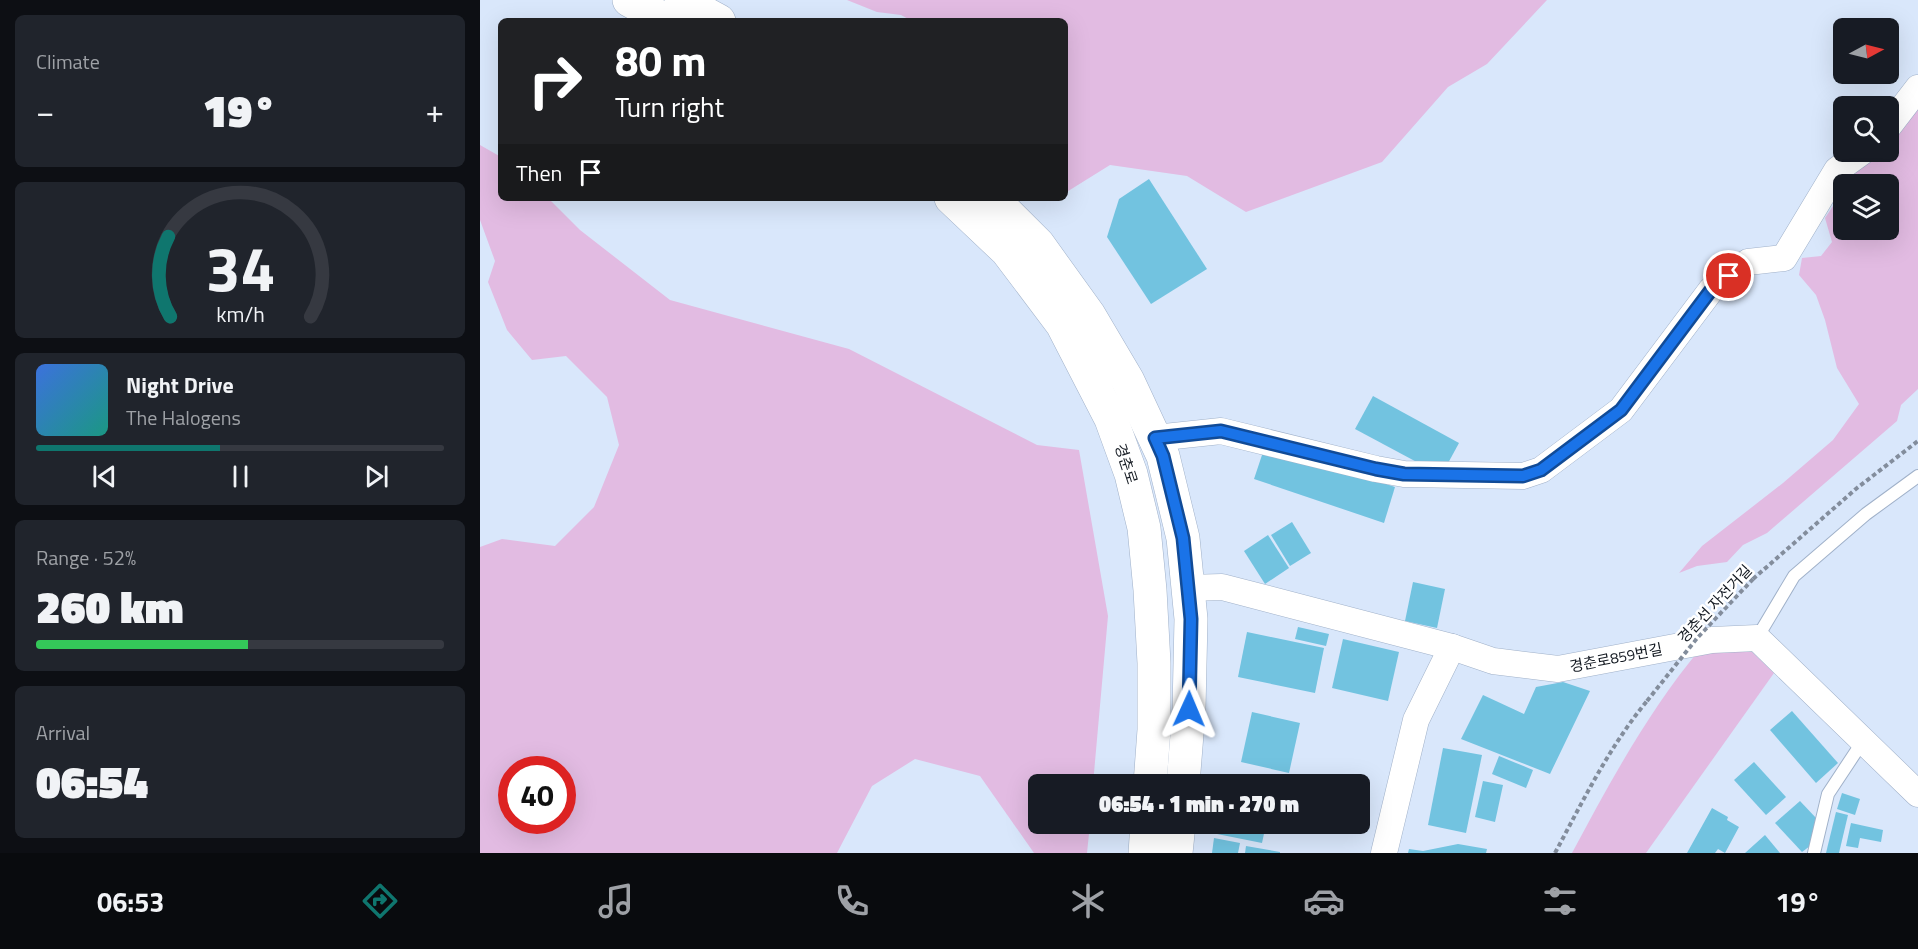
<!DOCTYPE html>
<meta charset="utf-8">
<style>
:root{--surface:#171b24;--page:#20242c;--text:#f1f3f6;--muted:#9ea1a6;--line:#363941;--accent:#0f766e}
body{margin:0;font-family:"Titillium Web","Noto Sans KR",sans-serif;background:var(--page);color:var(--text);height:100vh;display:flex;flex-direction:column;font-size:22px;white-space:nowrap}
*{box-sizing:border-box;margin:0}
p{font-size:20px;color:var(--muted)}
.icon{flex:none;width:33px;height:33px;fill:none;stroke:currentColor;stroke-width:2;stroke-linecap:round;stroke-linejoin:round}
.map{position:relative;flex:1;overflow:hidden}
.sheet{display:flex;flex-direction:column;gap:15px;padding:15px;background:#0d0f14;width:480px}
.sheet>*{flex:none}
.guide{position:absolute;left:18px;top:18px;width:570px;height:183px;border-radius:9px;box-shadow:0 6px 24px #0002;background:#202124;color:#fff;overflow:hidden}
.needle{width:39px;rotate:83deg}
.controls{position:absolute;left:1353px;top:18px;display:grid;gap:12px}
.controls a{display:grid;place-items:center;width:66px;height:66px;border-radius:9px;background:var(--surface);box-shadow:0 6px 24px #0002;font-size:30px}
.speed{position:absolute;left:18px;top:756px;display:flex;gap:12px;font-size:30px;font-weight:700;text-align:center}
.speed>*{display:grid;place-content:center;width:78px;height:78px;border-radius:50%;background:var(--surface);box-shadow:0 6px 24px #0002;line-height:1}
.speed .limit{border:9px solid #d22;background:#fff;color:#111}
.pin{position:absolute;display:grid;place-items:center;width:51px;height:51px;color:#fff;margin:-26px;border:3px solid #fff;border-radius:50%;box-shadow:0 2px 6px #0007}
.me{position:absolute;width:66px;margin:-33px;rotate:1deg;stroke-linejoin:round;filter:drop-shadow(0 0 4px #0008)}
.turn{display:flex;align-items:center;gap:21px;height:126px;padding:0 18px;font-size:27px}
.turn .icon{width:78px;height:78px;stroke-width:2.5}
.turn b{display:block;font-size:42px;line-height:51px}
.then{display:flex;align-items:center;height:57px;padding:0 18px;background:#0003;gap:12px;font-size:22px}
.big{font-size:45px;font-weight:800;line-height:1.1}
.sheet .tile{flex:1;display:flex;flex-direction:column;justify-content:center;gap:9px;min-width:0;padding:0 21px;border-radius:9px;background:var(--page)}
.sheet .dial{align-items:center;gap:0}
.dial svg{height:156px;overflow:visible;fill:none;stroke:var(--line);stroke-width:7;stroke-linecap:round;text-anchor:middle}
.dial text{fill:var(--text);stroke:none}
.song{display:flex;align-items:center;gap:18px}
.cover{width:72px;height:72px;border-radius:9px;background:linear-gradient(135deg,hsl(220 70% 55%),hsl(170 70% 35%))}
.played{height:6px;border-radius:3px;background:linear-gradient(90deg,var(--accent) 45%,var(--line) 45%)}
.keys{display:flex;justify-content:space-around;direction:ltr}
.heat{display:flex;justify-content:space-between;align-items:center;font-size:33px;direction:ltr}
.charge{height:9px;border-radius:4px;background:linear-gradient(90deg,#34c759 52%,var(--line) 0)}
.trip{position:absolute;left:548px;top:774px;width:342px;height:60px;border-radius:9px;background:var(--surface);box-shadow:0 6px 24px #0002;font-weight:800;line-height:60px;text-align:center}
.tab-bar{display:flex;height:96px;justify-content:space-around;align-items:center;background:#090b0e;color:var(--muted)}
.tab-bar .icon{width:42px;height:42px}
.tab-bar .active{color:var(--accent)}
.tab-bar b{font-size:27px;color:var(--text)}
main{display:flex;flex:1;min-height:0}
.map>svg:first-child{display:block}
</style>
<main>
<section class="sheet">
<div class="tile"><p>Climate</p>
<div class="heat"><a>−</a><b class="big">19°</b><a>+</a></div>
</div>
<div class="tile dial"><svg viewBox="0 0 100 80">
<path d="M14 69A42 42 0 1 1 86 69"/>
<path d="M14 69A42 42 0 0 1 13 28" stroke="#0f766e"/>
<text x="50" y="56" font-size="32" font-weight="700">34</text>
<text x="50" y="72" font-size="11">km/h</text>
</svg></div>
<div class="tile">
<div class="song"><i class="cover"></i><div><b>Night Drive</b><p>The Halogens</p></div></div>
<div class="played"></div>
<div class="keys"><svg class="icon" aria-label="previous" viewBox="0 0 24 24"><path d="M18 5L8 12l10 7zM5 5v14"/></svg><svg class="icon" aria-label="pause" viewBox="0 0 24 24"><path d="M8 5v14M16 5v14"/></svg><svg class="icon" aria-label="next" viewBox="0 0 24 24"><path d="M6 5l10 7-10 7zM19 5v14"/></svg></div>
</div>
<div class="tile"><p>Range · 52%</p><b class="big">260 km</b><div class="charge"></div></div>
<div class="tile"><p>Arrival</p><b class="big">06:54</b></div>
</section>
<div class="map">
<svg width="1438" height="853" viewBox="0 0 1438 853">
<rect width="100%" height="100%" fill="#d9e7fb"/>
<g fill="#e2bbe2" fill-rule="evenodd">
<path d="M367,0H1067L1007,64L968,87L902,162L766,212L707,176L630,165L585,193V21H432L421,15L397,12Z"/>
<path d="M1438,105V389L1421,405L1417,421L1287,533L1263,545L1247,562L1217,566L1199,573L1222,546L1303,483L1353,440L1379,404L1357,368L1345,320L1336,295L1319,275L1322,258L1341,256L1352,242L1345,218L1363,191L1364,230H1408V184H1368C1376,171 1392,152 1408,152L1409,145Z"/>
<path d="M0,145L21,157V198H68L100,230L190,300L369,349L557,445L599,450L628,616L613,784H558V824H610L607,853H554L500,776L435,759L392,786L357,853H0V547L22,539L75,546L114,507L139,445L127,397L86,356L52,360L27,330L8,282L15,261L0,220ZM32,770H82V820H32Z"/>
<path d="M1221,648L1269,649L1294,673L1166,853H1092C1130,782 1169,710 1221,648Z"/>
</g>
<g fill="#72c3e0">
<path d="M669,179L727,269L671,304L627,237L639,199Z"/>
<path d="M893,396L979,443L967,465L946,467L875,429Z"/>
<path d="M786,443L915,487L904,523L774,479Z"/>
<path d="M812,522L831,553L810,566L791,535Z"/>
<path d="M788,535L809,568L785,584L764,551Z"/>
<path d="M933,582L965,589L957,628L925,621Z"/>
<path d="M818,627L849,634L846,646L815,639Z"/>
<path d="M767,632L844,648L835,693L758,677Z"/>
<path d="M863,639L919,652L908,701L852,688Z"/>
<path d="M1083,682L1110,691L1070,774L981,739L1003,695L1044,714L1056,687Z"/>
<path d="M1312,711L1358,763L1336,783L1290,730Z"/>
<path d="M772,712L820,723L809,773L761,762Z"/>
<path d="M963,748L1002,755L986,833L948,825Z"/>
<path d="M1019,756L1053,770L1046,788L1012,774Z"/>
<path d="M1274,762L1306,797L1286,815L1254,780Z"/>
<path d="M827,778L852,784H825Z"/>
<path d="M1003,781L1023,785L1015,822L995,817Z"/>
<path d="M879,789L885,791L880,812H879Z"/>
<path d="M1362,793L1380,799L1375,815L1357,809Z"/>
<path d="M1320,801L1337,819L1330,846L1322,852L1295,823Z"/>
<path d="M1232,808L1248,817L1247,820L1259,827L1245,853L1238,849L1235,853H1207Z"/>
<path d="M1356,812L1368,815L1359,853H1346Z"/>
<path d="M1371,823L1403,830L1401,842L1380,838L1378,848L1366,846Z"/>
<path d="M739,824H755L785,829L782,843L737,834Z"/>
<path d="M834,824H878L875,833Z"/>
<path d="M1285,835L1300,853H1265Z"/>
<path d="M734,838L760,843L758,853H732Z"/>
<path d="M978,844L1007,849L1006,853H928L929,849L943,851Z"/>
<path d="M766,846L800,852V853H765Z"/>
</g>
<g fill="none" stroke-linecap="round" stroke-linejoin="round">
<g stroke="#a0b1c9" stroke-width="14">
<g id="lane">
<path d="M1277,638L1314,576L1386,514L1438,476"/>
<path d="M1334,853L1348,794L1383,741"/>
</g>
</g>
<g stroke="#a0b1c9" stroke-width="27">
<g id="street">
<path d="M1408,127L1438,88"/>
<path d="M675,438L741,431L896,469L924,474L1043,476L1061,470L1141,410L1231,290L1268,262L1304,258L1357,170L1382,152"/>
<path d="M708,588L742,587L972,647L1013,661L1078,669L1232,640L1277,638L1438,794"/>
<path d="M904,853L936,720L972,647"/>
</g>
</g>
<g stroke="#a0b1c9" stroke-width="34">
<g id="secondary">
<path d="M149,0L187,21"/>
<path d="M201,0L239,21"/>
<path d="M471,198L527,251L582,324L631,419L651,474L664,528L670,590L674,663V730L670,784"/>
<path d="M512,198L558,244L609,315L648,381L683,456L703,538L711,619L709,709L703,784"/>
<path d="M665,853L667,824"/>
<path d="M696,853L699,824"/>
</g>
</g>
<g stroke="#838d9c" stroke-width="4" stroke-dasharray="4.5 3" stroke-linecap="butt">
<path d="M1273,579L1377,488L1438,441"/>
<path d="M1075,853C1103,801 1129,747 1167,701"/>
</g>
<use href="#lane" stroke="#fff" stroke-width="12"/>
<use href="#street" stroke="#fff" stroke-width="26"/>
<use href="#secondary" stroke="#fff" stroke-width="33"/>
<path stroke="#838d9c" stroke-width="4" stroke-dasharray="4.5 3" stroke-linecap="butt" d="M1167,701L1218,637L1273,579"/>
</g>
<g fill="none" stroke-linecap="round" stroke-linejoin="round">
<g stroke="#114b97" stroke-width="15">
<path id="route" d="M709,709L711,619L703,538L683,456L675,438L741,431L896,469L924,474L1043,476L1061,470L1141,410L1231,290L1249,276"/>
</g>
<use href="#route" stroke="#1a73e8" stroke-width="10"/>
</g>
<g text-anchor="middle" stroke-width="5" stroke-linejoin="round" paint-order="stroke">
<g font-size="15" fill="#131921" stroke="#fff">
<text transform="translate(646 464) rotate(72)" y="5">경춘로</text>
<text transform="translate(1235 604) rotate(-47)" y="5">경춘선 자전거길</text>
<text transform="translate(1136 658) rotate(-11)" y="5">경춘로859번길</text>
</g>
</g>
</svg>
<div class="controls">
<a><svg class="needle" viewBox="-14 -14 28 28"><path d="M0-13l5 13h-10z" fill="#e53935"/><path d="M0 13l5-13h-10z" fill="#9ea1a6"/></svg></a>
<a><svg class="icon" aria-label="search" viewBox="0 0 24 24"><circle cx="10" cy="10" r="6"/><path d="M15 15l6 6"/></svg></a>
<a><svg class="icon" aria-label="layers" viewBox="0 0 24 24"><path d="M12 4l9 5-9 5-9-5zM3 14l9 5 9-5"/></svg></a>
</div>
<div class="speed"><div class="limit">40</div></div>
<div class="pin" style="left:1249px;top:276px;background:#d93025"><svg class="icon" aria-label="arrive" viewBox="0 0 24 24"><path d="M6 21V4h12l-3 4 3 4H6"/></svg></div>
<svg class="me" style="left:709px;top:709px" viewBox="-20 -20 40 40"><path d="M0-17L14 15 0 8-14 15z" fill="#1a73e8" stroke="#fff" stroke-width="4"/></svg>
<div class="trip">06:54 · 1 min · 270 m</div>
<div class="guide">
<div class="turn"><svg class="icon" aria-label="right" viewBox="0 0 24 24"><path d="M7 20v-9h11M14 6l5 5-5 5"/></svg><div><b>80 m</b>Turn right</div></div>
<div class="then">Then<svg class="icon" aria-label="arrive" viewBox="0 0 24 24"><path d="M6 21V4h12l-3 4 3 4H6"/></svg></div>
</div>
</div>
</main>
<nav class="tab-bar">
<b>06:53</b>
<svg class="icon active" aria-label="directions" viewBox="0 0 24 24"><path d="M12 3l9 9-9 9-9-9zM9 14v-3h6M13 9l2 2-2 2"/></svg>
<svg class="icon" aria-label="music" viewBox="0 0 24 24"><path d="M9 18V5l10-2v13"/><circle cx="6" cy="18" r="3"/><circle cx="16" cy="16" r="3"/></svg>
<svg class="icon" aria-label="phone" viewBox="0 0 24 24"><path d="M5 4h4l2 5-3 2q2 4 5 5l2-3 5 2v4C11 20 4 13 5 4z"/></svg>
<svg class="icon" aria-label="climate" viewBox="0 0 24 24"><path d="M12 3v18M4 7l16 10M4 17L20 7"/></svg>
<svg class="icon" aria-label="car" viewBox="0 0 24 24"><path d="M5 17H2v-5l4-1 3-4h7l3 4 3 1v5h-3M9 17h6M6 11h13"/><circle cx="7" cy="17" r="2"/><circle cx="17" cy="17" r="2"/></svg>
<svg class="icon" aria-label="filters" viewBox="0 0 24 24"><path d="M4 7h16M4 17h16"/><circle cx="9" cy="7" r="2"/><circle cx="15" cy="17" r="2"/></svg>
<b>19°</b>
</nav>
